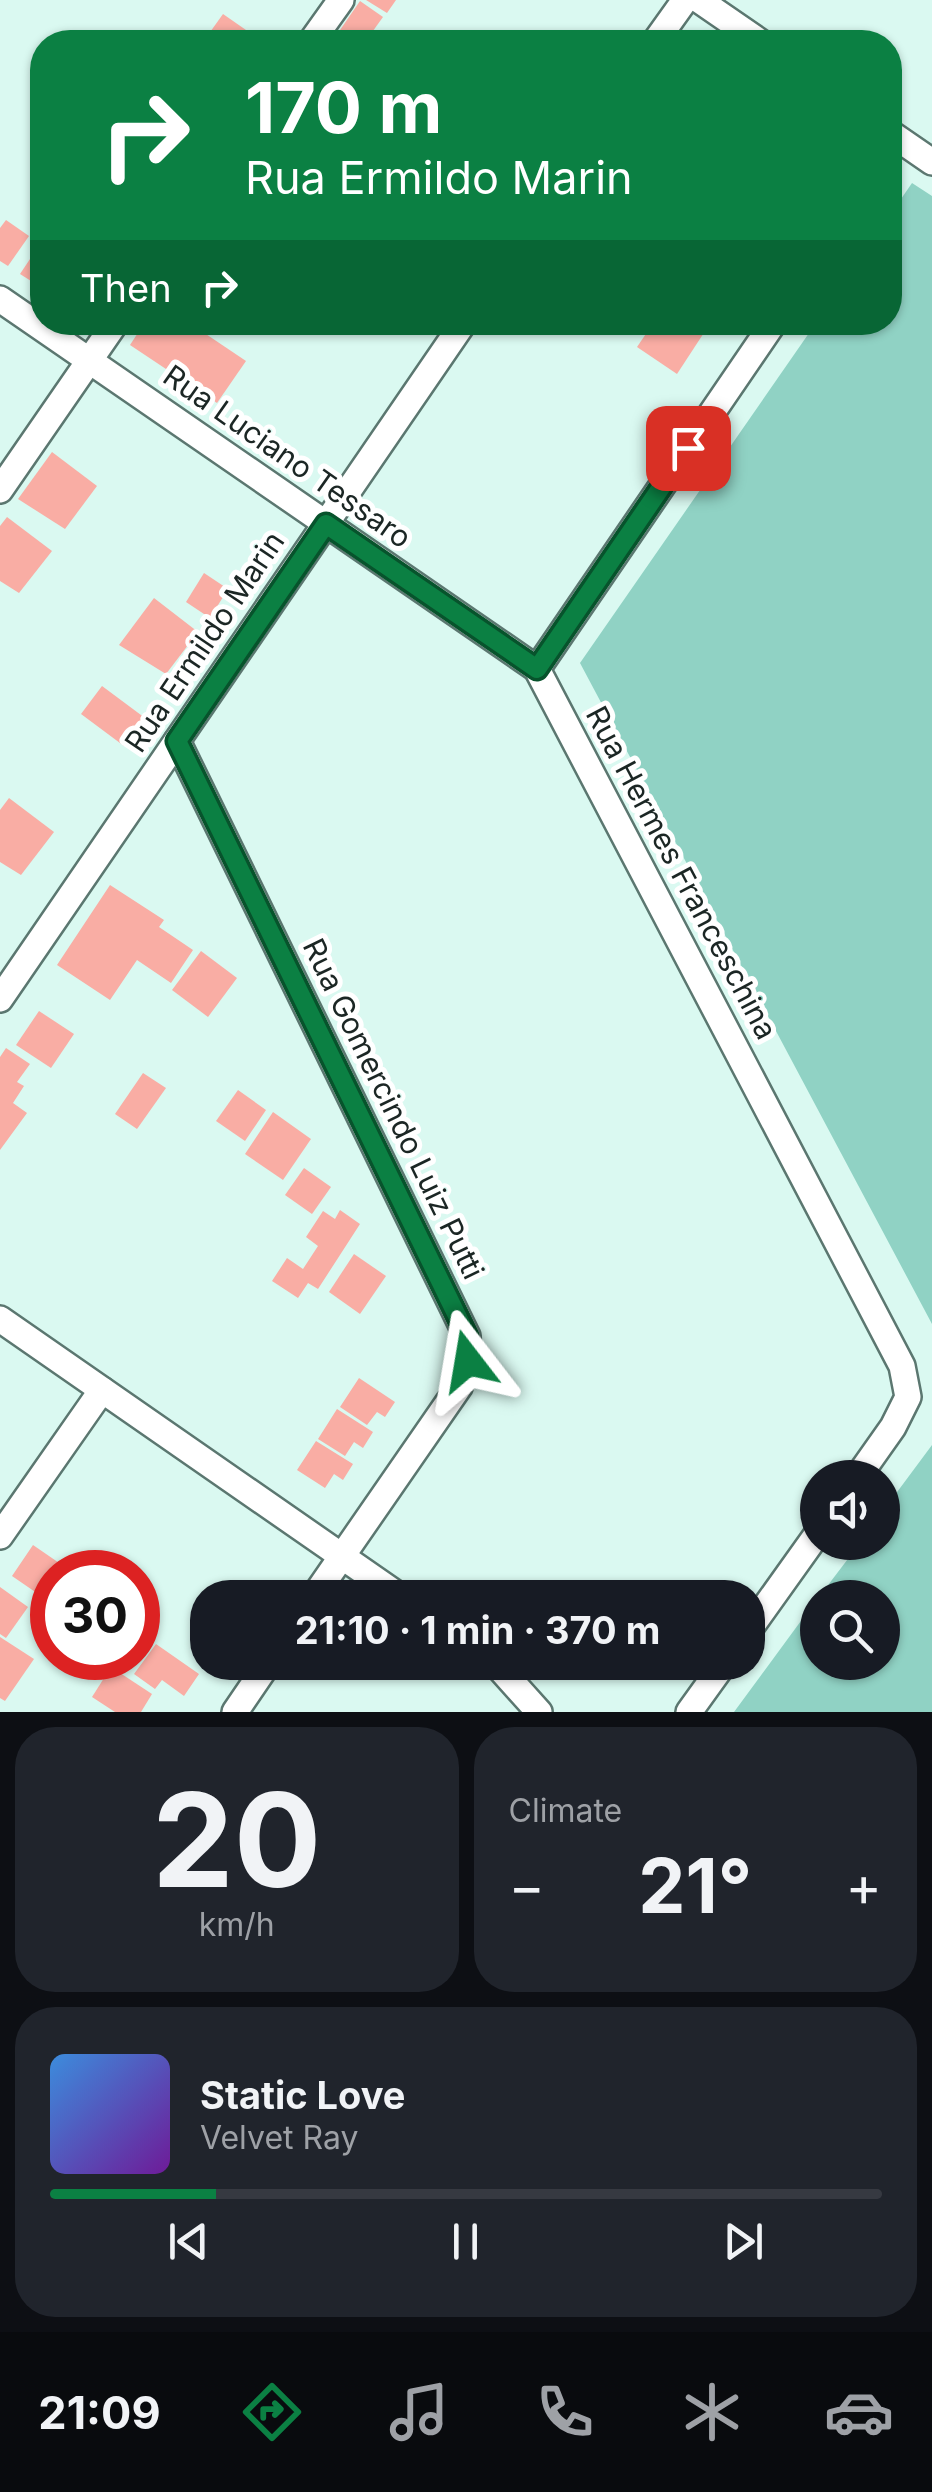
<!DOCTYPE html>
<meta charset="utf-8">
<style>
:root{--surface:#171b24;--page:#20242c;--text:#f1f3f6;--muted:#9ea1a6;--line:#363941;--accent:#0b8043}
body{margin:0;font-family:Inter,sans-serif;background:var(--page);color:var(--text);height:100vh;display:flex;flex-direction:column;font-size:38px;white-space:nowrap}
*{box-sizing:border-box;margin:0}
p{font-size:32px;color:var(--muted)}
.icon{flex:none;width:55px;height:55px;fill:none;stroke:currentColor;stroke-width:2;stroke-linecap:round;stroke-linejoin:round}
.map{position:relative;height:1712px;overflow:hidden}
.drawer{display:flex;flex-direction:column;gap:15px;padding:15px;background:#0d0f14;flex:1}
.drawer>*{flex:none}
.guide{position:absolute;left:30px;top:30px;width:872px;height:305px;border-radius:40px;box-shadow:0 2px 8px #0004;background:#0b8043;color:#fff;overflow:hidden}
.tools{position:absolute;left:800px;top:1460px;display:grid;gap:20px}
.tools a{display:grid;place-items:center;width:100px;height:100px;border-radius:50%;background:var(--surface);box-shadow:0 2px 8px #0004;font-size:50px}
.speed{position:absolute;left:30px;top:1550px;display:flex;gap:20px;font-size:50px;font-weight:700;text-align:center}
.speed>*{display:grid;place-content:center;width:130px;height:130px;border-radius:50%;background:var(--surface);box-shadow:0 2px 8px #0004;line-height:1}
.speed .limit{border:15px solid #d22;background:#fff;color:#111}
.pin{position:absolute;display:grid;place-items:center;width:85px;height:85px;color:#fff;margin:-42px;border-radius:20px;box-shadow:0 5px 15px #0006}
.me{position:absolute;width:110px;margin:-55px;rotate:346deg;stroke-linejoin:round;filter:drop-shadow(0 0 8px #0008)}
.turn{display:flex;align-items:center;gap:35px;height:210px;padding:0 50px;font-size:45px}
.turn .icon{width:130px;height:130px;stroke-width:2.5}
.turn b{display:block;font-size:70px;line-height:85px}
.then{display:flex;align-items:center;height:95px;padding:0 50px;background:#0003;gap:20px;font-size:38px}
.big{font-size:75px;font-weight:700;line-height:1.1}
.drawer .tile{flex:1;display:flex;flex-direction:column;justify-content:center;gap:15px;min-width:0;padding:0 35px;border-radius:40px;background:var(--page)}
.drawer .dial{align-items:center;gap:0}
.dial b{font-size:130px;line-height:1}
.song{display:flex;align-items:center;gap:30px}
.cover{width:120px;height:120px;border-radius:15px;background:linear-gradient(135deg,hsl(210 70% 55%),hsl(280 70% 35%))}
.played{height:10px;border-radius:5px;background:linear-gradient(90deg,var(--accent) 20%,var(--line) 20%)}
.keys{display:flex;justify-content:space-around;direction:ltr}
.heat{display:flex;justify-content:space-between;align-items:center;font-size:55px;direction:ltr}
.drawer .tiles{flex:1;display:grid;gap:15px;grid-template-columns:1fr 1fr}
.tile:last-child{grid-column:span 2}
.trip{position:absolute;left:190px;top:1580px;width:575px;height:100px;border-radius:40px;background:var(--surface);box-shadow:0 2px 8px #0004;font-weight:700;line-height:100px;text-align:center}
.menu{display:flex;height:160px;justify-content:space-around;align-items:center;background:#090b0e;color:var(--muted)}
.menu .icon{width:70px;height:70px}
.menu .selected{color:var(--accent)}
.menu b{font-size:45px;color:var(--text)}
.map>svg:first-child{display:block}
</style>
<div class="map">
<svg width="932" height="1712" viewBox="0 0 932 1712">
<rect width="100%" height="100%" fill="#daf9f1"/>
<g fill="#90d2c4">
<path d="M912,183L932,196V1324L580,663L816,323L890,322V215Z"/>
<path d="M932,1445V1712H734L817,1599L818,1662H882V1598L819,1597L860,1543L882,1542L883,1511Z"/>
</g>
<g fill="#f9ada4">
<path d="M366,0H396L387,13Z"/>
<path d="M360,1L383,17L365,42H354L338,33Z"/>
<path d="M223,14L246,30L237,42H203Z"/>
<path d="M42,201V227L30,219Z"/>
<path d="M6,220L29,236L8,266L0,261V228Z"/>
<path d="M42,241V288L20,274Z"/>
<path d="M145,322H188L246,361L217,403L130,345Z"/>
<path d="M654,322H711L677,374L637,347Z"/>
<path d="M52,452L97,486L65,529L18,499Z"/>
<path d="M7,517L52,551L19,593L0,581V526Z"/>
<path d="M204,573L228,589L210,618L186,602Z"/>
<path d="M154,598L198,632L166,674L119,645Z"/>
<path d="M102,686L145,718L124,746L81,714Z"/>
<path d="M9,798L54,832L21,875L0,862V810Z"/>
<path d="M110,885L164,920L159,927L193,950L171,983L137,960L110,1000L57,965Z"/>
<path d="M201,951L237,978L208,1017L172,990Z"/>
<path d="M39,1011L74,1034L51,1068L16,1045Z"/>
<path d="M6,1048L30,1064L17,1082L24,1086L13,1103L27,1113L0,1150V1057Z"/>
<path d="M143,1073L166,1088L137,1129L115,1114Z"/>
<path d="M238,1090L266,1110L245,1141L216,1121Z"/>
<path d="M273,1112L311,1139L283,1180L245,1154Z"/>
<path d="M304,1168L331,1187L312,1214L285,1195Z"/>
<path d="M340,1210L360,1224L318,1289L308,1283L298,1298L272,1281L287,1258L303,1269L318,1246L306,1237L323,1211L335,1219Z"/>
<path d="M354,1254L386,1276L360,1314L329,1292Z"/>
<path d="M359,1378L395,1402L385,1417L377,1412L367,1425L340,1407Z"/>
<path d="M337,1409L373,1432L363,1448L354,1442L345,1456L318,1439Z"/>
<path d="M316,1441L353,1464L343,1480L334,1474L325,1488L297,1470Z"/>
<path d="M33,1545L65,1567L61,1572H52V1585L44,1598L12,1576Z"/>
<path d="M0,1587L28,1607L6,1638L0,1634Z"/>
<path d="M0,1637L34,1659L5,1701L0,1698Z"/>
<path d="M156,1644L199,1674L184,1696L162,1680L155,1689L134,1674Z"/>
<path d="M111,1667L152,1694L141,1712H115L92,1697Z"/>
</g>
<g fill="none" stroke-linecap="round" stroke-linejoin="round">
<g stroke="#5b7770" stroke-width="30">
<g id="minor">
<path d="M699,0L760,42"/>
<path d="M311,42L341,0"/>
<path d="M655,42L685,0"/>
<path d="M890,133L932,162"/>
<path d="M0,299L537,669"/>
<path d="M774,322L537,669L902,1366L908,1397L893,1427L857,1478"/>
<path d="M0,490L116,322"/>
<path d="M177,741L467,1336L468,1361L459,1387L313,1598"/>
<path d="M0,999L464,322"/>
<path d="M0,1319L402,1598"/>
<path d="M0,1536L102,1390"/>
<path d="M748,1631L818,1533"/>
<path d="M494,1662L539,1712"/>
<path d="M235,1712L269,1662"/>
<path d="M689,1712L725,1662"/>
</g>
</g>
<use href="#minor" stroke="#fff" stroke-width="25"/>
</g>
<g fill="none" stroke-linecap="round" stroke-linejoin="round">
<g stroke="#07532c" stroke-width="25">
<path id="route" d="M468,1361L467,1336L177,741L326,524L537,669L688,448"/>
</g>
<use href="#route" stroke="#0b8043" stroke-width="18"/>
</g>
<g text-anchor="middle" stroke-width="10" stroke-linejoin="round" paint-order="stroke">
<g font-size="30" fill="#1b2624" stroke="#fff">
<text transform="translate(287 457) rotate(35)" y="10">Rua Luciano Tessaro</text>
<text transform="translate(205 642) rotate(-56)" y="10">Rua Ermildo Marin</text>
<text transform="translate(681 873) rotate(62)" y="10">Rua Hermes Franceschina</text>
<text transform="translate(393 1109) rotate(64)" y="10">Rua Gomercindo Luiz Putti</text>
</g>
</g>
</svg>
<div class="tools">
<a><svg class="icon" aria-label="sound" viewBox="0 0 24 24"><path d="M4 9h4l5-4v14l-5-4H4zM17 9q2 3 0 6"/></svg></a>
<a><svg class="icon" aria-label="search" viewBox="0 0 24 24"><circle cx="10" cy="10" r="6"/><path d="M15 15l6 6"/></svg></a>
</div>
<div class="speed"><div class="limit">30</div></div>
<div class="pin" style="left:688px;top:448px;background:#d93025"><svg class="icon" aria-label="arrive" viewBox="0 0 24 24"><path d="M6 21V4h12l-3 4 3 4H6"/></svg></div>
<svg class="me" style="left:468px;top:1361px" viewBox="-20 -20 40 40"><path d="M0-17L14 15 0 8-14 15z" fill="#0b8043" stroke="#fff" stroke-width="4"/></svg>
<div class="trip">21:10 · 1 min · 370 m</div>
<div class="guide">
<div class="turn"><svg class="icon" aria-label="right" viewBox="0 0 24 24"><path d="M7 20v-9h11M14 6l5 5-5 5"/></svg><div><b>170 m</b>Rua Ermildo Marin</div></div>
<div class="then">Then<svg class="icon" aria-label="right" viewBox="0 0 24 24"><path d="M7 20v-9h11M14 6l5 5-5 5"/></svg></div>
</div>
</div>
<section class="drawer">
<div class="tiles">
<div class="tile dial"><b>20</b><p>km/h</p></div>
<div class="tile"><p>Climate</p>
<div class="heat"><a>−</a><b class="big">21°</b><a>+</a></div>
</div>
<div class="tile">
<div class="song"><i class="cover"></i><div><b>Static Love</b><p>Velvet Ray</p></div></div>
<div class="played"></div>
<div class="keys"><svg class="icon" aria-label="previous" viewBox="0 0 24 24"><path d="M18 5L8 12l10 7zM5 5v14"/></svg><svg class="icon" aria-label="pause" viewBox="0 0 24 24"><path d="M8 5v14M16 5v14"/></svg><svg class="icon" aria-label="next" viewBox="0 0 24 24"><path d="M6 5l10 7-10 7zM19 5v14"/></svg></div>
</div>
</div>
</section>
<nav class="menu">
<b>21:09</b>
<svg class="icon selected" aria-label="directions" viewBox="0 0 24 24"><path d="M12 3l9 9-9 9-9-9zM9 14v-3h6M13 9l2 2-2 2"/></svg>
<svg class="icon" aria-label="music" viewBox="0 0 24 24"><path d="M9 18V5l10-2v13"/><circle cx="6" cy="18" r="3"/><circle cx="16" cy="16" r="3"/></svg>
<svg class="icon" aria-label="phone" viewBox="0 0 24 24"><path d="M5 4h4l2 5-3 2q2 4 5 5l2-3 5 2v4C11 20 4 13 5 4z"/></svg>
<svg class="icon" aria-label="climate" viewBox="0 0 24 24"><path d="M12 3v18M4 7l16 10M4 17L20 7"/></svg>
<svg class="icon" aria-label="car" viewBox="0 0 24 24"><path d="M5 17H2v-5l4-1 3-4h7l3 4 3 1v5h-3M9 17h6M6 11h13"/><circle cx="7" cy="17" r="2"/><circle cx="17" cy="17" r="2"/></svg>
</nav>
